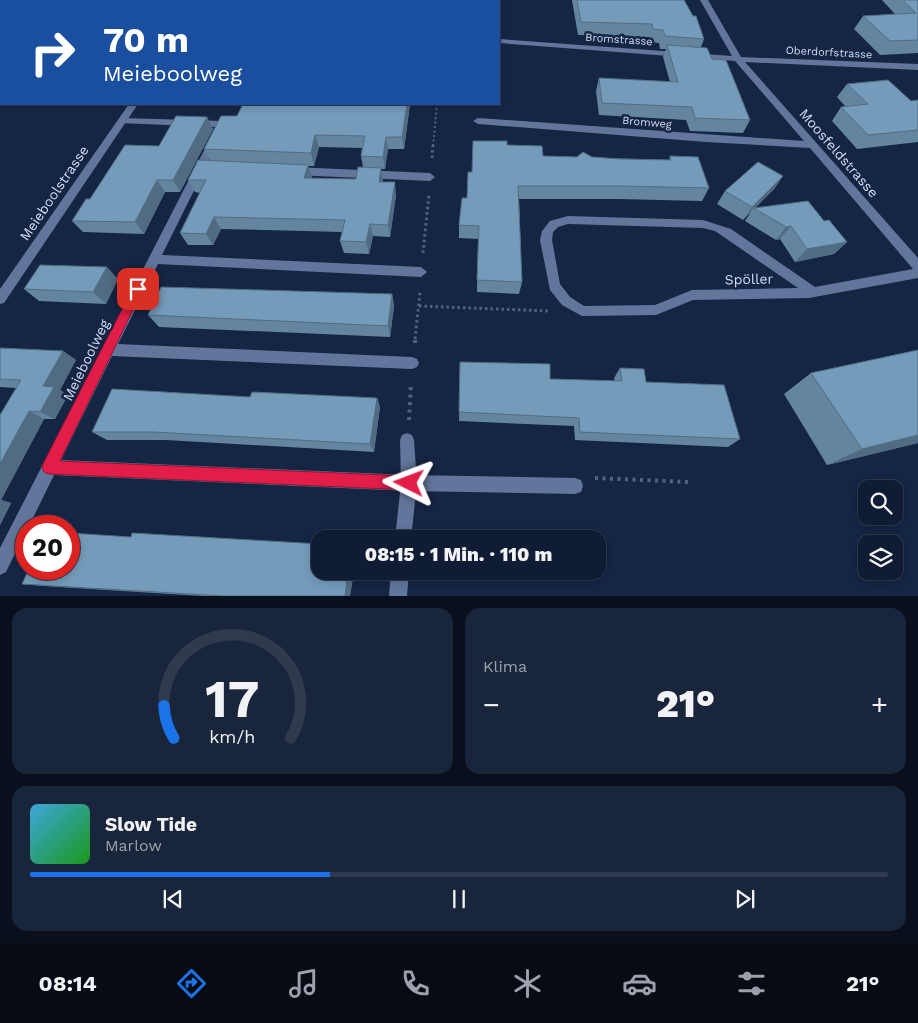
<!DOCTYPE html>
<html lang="de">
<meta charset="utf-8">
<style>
:root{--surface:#101c33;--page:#19253b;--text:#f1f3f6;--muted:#9ca1ac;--line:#303a4e;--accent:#1a73e8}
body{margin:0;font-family:"Work Sans",sans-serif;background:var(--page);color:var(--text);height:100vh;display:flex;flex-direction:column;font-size:19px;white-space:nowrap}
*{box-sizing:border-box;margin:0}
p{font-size:16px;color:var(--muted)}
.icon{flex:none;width:28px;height:28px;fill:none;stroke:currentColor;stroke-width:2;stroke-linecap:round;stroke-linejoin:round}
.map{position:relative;height:596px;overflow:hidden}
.details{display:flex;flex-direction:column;gap:12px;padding:12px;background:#090f1c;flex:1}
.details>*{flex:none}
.banner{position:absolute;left:0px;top:0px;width:500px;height:105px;box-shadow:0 2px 8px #0003,0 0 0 1px var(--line);background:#1a4fa0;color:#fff;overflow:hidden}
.fabs{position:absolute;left:858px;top:480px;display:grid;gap:10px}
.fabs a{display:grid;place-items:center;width:45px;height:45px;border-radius:10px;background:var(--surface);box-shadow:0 2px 8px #0003,0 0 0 1px var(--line);font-size:25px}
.speed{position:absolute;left:15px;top:515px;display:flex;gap:10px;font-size:25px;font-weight:700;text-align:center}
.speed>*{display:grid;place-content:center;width:65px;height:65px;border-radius:50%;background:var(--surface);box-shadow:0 2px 8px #0003,0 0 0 1px var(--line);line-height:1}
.speed .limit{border:8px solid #d22;background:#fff;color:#111}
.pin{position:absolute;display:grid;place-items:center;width:42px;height:42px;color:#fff;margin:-21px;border-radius:10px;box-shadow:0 2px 8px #0006}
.me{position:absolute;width:55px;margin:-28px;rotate:273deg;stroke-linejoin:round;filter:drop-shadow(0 0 4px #0008)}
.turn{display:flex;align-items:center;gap:18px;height:105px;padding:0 20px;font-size:22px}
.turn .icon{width:65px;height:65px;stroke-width:2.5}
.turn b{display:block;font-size:35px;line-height:42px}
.big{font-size:38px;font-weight:800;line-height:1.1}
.details .card{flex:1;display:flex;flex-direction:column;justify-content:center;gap:8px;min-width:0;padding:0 18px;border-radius:15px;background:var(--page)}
.details .dial{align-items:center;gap:0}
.dial svg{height:130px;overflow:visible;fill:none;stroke:var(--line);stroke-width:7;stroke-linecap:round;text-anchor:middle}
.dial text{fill:var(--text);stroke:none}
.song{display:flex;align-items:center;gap:15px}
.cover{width:60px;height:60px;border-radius:8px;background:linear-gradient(135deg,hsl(200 70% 55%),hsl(120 70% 35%))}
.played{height:5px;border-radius:2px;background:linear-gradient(90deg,var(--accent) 35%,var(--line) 35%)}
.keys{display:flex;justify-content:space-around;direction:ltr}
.heat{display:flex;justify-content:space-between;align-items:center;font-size:28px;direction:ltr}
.details .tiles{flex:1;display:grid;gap:12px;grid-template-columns:1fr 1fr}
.card:last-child{grid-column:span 2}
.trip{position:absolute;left:311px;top:530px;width:295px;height:50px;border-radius:15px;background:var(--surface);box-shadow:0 2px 8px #0003,0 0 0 1px var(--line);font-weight:800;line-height:50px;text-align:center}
.menu{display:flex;height:80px;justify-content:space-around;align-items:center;background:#060b14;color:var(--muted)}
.menu .icon{width:35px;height:35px}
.menu .active{color:var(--accent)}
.menu b{font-size:22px;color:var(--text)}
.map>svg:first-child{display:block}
</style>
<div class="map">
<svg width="918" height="596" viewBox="0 0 918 596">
<rect width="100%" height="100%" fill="#152544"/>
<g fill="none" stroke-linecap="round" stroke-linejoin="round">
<g stroke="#54627e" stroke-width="2" stroke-dasharray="2 2.5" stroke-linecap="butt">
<path d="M96,0L108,1"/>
<path d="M433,146L437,104"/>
</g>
<g stroke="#54627e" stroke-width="3" stroke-dasharray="2.5 3" stroke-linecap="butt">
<path d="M432,158L433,145"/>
<path d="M423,253L429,194"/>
<path d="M419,306L548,311"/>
<path d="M415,339L420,292"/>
</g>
<g stroke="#54627e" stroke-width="4" stroke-dasharray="3 4.5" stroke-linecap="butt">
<path d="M415,343V338"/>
<path d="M409,420L411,384"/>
<path d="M595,478L689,482"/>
</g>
<g fill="#62769b" fill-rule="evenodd">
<path d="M122,118L222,121L227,124L162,255L421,267L427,272L421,277L158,264L118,344L412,357L417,359L419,363L417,367L412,369L112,356L61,460L409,475L575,478L581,480L583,486L581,492L575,494L409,491L54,475L29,526H26V531L6,572L0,575V548L216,127L119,123V119Z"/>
<path d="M293,167L430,173L435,177L430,181L293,175L288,171Z"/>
</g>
<g fill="#62769b" fill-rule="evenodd">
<path d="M700,0H708L741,57L918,64V70L745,62L918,258V278L809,298L693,300L656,315L582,316L562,305L550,290L540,240L542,231L550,221L568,216L703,220L731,229L815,287L913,269L810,148L706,142L478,124L473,121L478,118L804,141L735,61L499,43V39L732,56ZM568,224L703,228L715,231L798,288L692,290L655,305L584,306L570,297L560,284L552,240L553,232L558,227Z"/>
<path d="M129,104H138L4,303L0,304V289Z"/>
<path d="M407,433L412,435L414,440L417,483L411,539H395L401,483L400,440L402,435Z"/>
<path d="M391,571H409L407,596H389Z"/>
</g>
</g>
<g fill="#6485a0" fill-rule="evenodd">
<rect x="339" y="0" width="35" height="1"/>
<path d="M572,0H684L704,39L701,47L712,59L750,120L743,133L690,131L686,120L599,115L596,91L599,78L670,82L663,57L666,49H660L659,43L649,42L648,37L578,35Z"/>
<path d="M882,0H918V53L880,55L854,29L863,16L895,14Z"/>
<path d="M847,84L911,101L918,100V142L857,149L832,121L841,107H846L837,97Z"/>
<path d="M410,104L404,149H388L385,169H381L383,182L396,195L390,237L373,236L369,254L344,253L340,241L343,232L221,229L213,245H188L180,233L200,193L195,192L188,180L210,160L204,149L237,116ZM319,147L362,148L361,156L363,167L356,179H311L312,177L308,166H314Z"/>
<path d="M458,104H494V105Z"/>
<path d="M207,117L213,129L180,192H165L144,234L83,232L72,221L159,146Z"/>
<path d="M507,145L543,156L669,160L670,156L709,188L702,201L618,199H519L522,282L519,294L477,292L478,239L459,238V225L467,198L472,172Z"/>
<path d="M783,176L774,189L755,208L824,221L847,242L834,254L795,262L780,239L776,240L745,221L751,212L743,220L717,204L725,191Z"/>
<path d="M118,279L106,304L39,301L24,289Z"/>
<path d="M392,294L394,306L390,337L159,327L148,315Z"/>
<path d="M0,348L63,351L76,360L60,390L68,395L55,419H44L1,500L11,503L0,525V415L16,388L0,387Z"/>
<path d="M918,350V443L827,465L784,394L811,373Z"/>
<path d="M460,362L550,379L615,381L614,378L620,368L646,382L740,439L728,447L575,440L574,426L459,421Z"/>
<path d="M250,397L377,398L380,407L374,452L166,440H107L92,432Z"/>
<path d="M320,571H354L350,596H203L43,586L22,584Z"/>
</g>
<g fill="#516c82">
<path d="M407,104H410L404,149L402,137Z"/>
<path d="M207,117L213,129L180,192L173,180Z"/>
<path d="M315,135L319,147L314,166L311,153Z"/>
<path d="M386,137L388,149L385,169L383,157Z"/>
<path d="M308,165L312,177L308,191L304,178Z"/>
<path d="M381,168L383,181L381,194L379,182Z"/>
<path d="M783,176L774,189L754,208L743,220L752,207Z"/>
<path d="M157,180L165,192L144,234L135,222Z"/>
<path d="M395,182L396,195L390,237L388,225Z"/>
<path d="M214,217L221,229L213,245L206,234Z"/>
<path d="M370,224L373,236L369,254L366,242Z"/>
<path d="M791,226L780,239L776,240L786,227Z"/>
<path d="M847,242L834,254L795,262L807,249Z"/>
<path d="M107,267L118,279L106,304L93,292Z"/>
<path d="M392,294L394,306L390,337L388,326Z"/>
<path d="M63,351L76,360L60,390L68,395L55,419L40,412L43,386Z"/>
<path d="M377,398L380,407L374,452L370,444Z"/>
<path d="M29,411L44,419L1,500L11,503L0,525V464Z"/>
<path d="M918,435V443L827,465L862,449Z"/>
<path d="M348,571H354L350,596H345Z"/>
</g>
<g fill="#749bba" stroke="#516c82">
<path d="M339,0H370V1Z"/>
<rect x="461" y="0" width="29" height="1"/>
<path d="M577,0H684L693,16H696L704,39L665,36L663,30L653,29L652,24L581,22Z"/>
<path d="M903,0H918V40L890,41L863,16L916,13Z"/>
<path d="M667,45L707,48L712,59L726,60L750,120L695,118L692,107L602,103L599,78L678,82Z"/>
<path d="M888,80L911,101L918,100V130L868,135L841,107L868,104L847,84Z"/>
<path d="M243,104H407L402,137H386L383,157L361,156L365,136L315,135L311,153L204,149L221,116H237Z"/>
<path d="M176,116L207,117L173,180H157L135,222L72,221L86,199H90L125,145L159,146Z"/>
<path d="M473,141H507V145L542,146L543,156L577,157L583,152L592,157L620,159L671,160L670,156L698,157L709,188L623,186H518L522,282L477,280L479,226L459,225L462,198H467L468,172H472Z"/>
<path d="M198,160L308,165L304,178L356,179L358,167L381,168L379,182H395L388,225L370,224L366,242L340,241L345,220L214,217L206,234L180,233L206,180H188Z"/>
<path d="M758,162L783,176L752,207L725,191Z"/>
<path d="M808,201L824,221L829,220L847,242L807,249L791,226L786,227L754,208Z"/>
<path d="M40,265L107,267L93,292L24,289Z"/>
<path d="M161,287L392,294L388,326L148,315Z"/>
<path d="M0,348L63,351L43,386L54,387L40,412L29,411L0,464V415L21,380L0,379Z"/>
<path d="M918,350V435L862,449L811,373Z"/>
<path d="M460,362L550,364V379L622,381L620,368L644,369L646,382L724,385L740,439L580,432L579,418L459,412Z"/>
<path d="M112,389L250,397L252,392L377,398L370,444L154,432H92Z"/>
<path d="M69,533L131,537L132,533L320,544V571H348L345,596H224L22,584L29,569H69Z"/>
</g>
<path fill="#e11d48" stroke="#92132f" d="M138,285L143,289L60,461L409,476L414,478L416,483L414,488L409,490L49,474L44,472L42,467L44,462L134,286Z"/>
<g text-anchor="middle" stroke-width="5" stroke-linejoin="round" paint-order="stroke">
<g font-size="11" fill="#d3def4" stroke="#152544">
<text transform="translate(619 39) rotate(4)" y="4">Bromstrasse</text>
<text transform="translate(829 52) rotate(3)" y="4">Oberdorfstrasse</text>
<text transform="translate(647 122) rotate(5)" y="4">Bromweg</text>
</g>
<g font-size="14" fill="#d3def4" stroke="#152544">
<text transform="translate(839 153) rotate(49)" y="5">Moosfeldstrasse</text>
<text transform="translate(54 193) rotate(-56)" y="5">Meieboolstrasse</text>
<text transform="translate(749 279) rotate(-1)" y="5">Spöller</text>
<text transform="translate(86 360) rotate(-64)" y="5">Meieboolweg</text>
</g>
</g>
</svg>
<div class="fabs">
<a><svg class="icon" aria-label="search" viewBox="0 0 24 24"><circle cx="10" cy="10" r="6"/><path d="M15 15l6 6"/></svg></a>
<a><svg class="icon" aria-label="layers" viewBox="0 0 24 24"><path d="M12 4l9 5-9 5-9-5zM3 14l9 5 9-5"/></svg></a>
</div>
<div class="speed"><div class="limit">20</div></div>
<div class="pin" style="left:138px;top:289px;background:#d93025"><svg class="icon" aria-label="arrive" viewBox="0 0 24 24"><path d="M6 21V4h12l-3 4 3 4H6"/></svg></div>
<svg class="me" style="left:409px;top:483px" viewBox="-20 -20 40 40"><path d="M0-17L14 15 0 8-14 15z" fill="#e11d48" stroke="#fff" stroke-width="4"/></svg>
<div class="trip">08:15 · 1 Min. · 110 m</div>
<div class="banner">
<div class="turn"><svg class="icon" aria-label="right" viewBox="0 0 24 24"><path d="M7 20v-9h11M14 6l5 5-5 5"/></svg><div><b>70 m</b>Meieboolweg</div></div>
</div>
</div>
<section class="details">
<div class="tiles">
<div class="card dial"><svg viewBox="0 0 100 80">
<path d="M14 69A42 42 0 1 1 86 69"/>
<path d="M14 69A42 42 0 0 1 8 49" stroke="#1a73e8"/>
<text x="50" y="56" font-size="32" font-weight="700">17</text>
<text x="50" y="72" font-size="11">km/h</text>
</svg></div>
<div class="card"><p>Klima</p>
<div class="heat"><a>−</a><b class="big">21°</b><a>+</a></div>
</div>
<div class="card">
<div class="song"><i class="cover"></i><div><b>Slow Tide</b><p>Marlow</p></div></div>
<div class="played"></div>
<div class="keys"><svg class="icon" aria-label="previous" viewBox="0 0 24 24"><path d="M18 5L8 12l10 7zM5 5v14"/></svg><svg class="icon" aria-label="pause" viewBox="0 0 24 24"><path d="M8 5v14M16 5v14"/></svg><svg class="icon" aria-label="next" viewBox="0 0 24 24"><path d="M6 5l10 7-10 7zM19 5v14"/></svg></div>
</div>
</div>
</section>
<nav class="menu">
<b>08:14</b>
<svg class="icon active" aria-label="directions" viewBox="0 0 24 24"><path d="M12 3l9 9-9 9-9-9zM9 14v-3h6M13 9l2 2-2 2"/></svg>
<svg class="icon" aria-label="music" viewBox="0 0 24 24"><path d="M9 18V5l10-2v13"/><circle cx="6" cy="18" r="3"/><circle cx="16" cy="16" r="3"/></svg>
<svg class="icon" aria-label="phone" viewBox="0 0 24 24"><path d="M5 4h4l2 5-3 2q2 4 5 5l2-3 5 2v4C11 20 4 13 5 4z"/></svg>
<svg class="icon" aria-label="climate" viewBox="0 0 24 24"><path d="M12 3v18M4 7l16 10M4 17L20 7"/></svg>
<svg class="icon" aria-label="car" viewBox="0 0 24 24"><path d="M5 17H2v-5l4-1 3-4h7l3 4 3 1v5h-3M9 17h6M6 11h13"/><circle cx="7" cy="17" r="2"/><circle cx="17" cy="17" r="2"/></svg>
<svg class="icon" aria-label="filters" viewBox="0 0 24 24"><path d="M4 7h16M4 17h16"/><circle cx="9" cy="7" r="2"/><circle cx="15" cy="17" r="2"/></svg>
<b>21°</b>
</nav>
